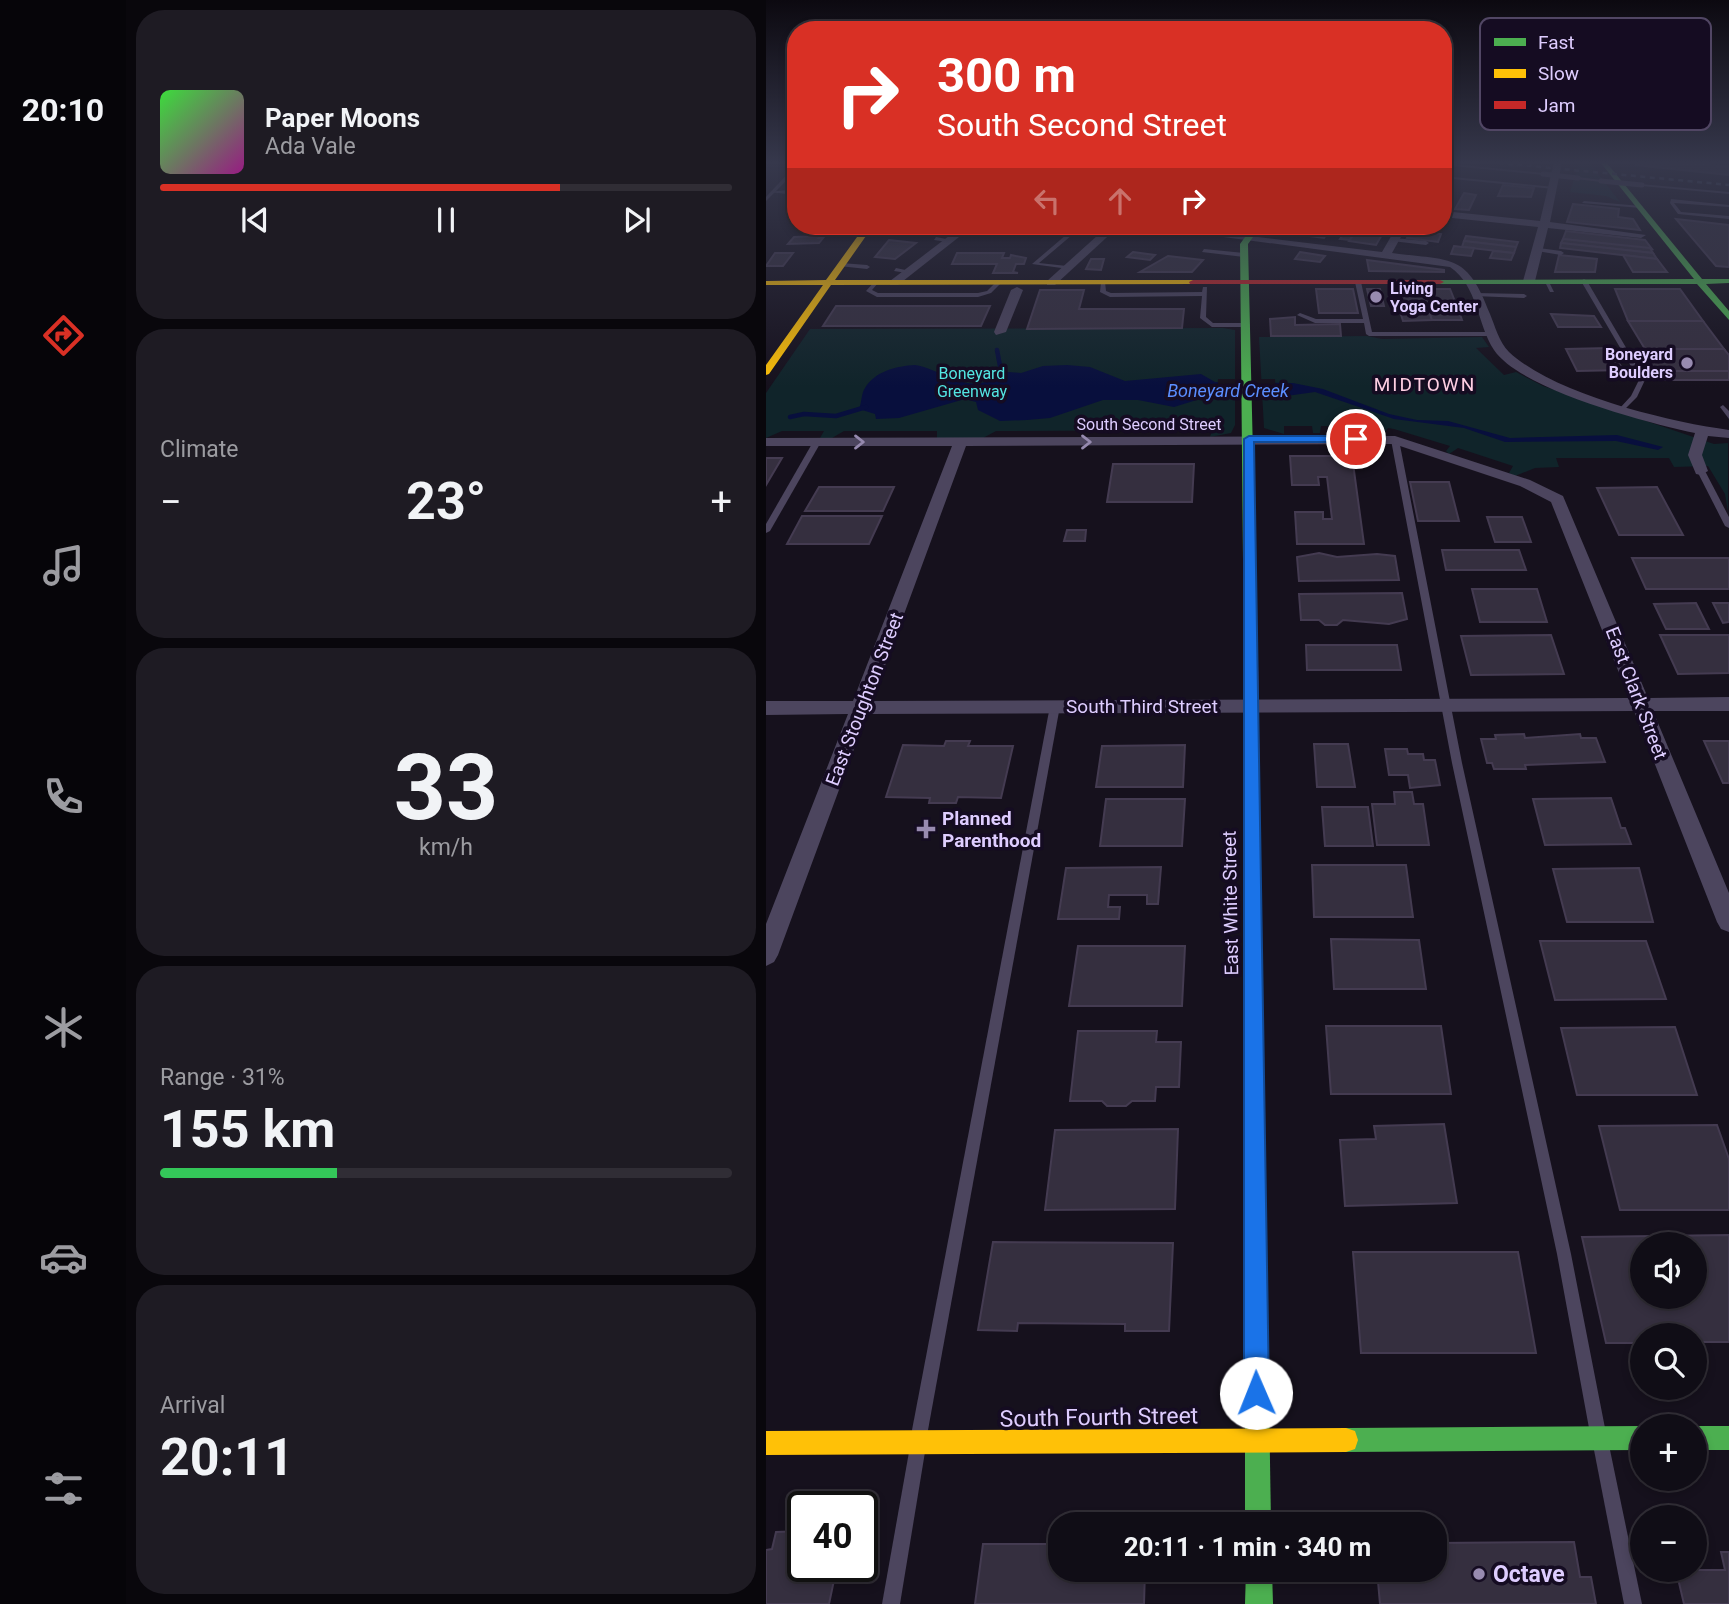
<!DOCTYPE html>
<meta charset="utf-8">
<style>
:root{--surface:#100d16;--page:#1e1b23;--text:#f1f3f6;--muted:#9c9ca1;--line:#302d35;--accent:#d93025}
body{margin:0;font-family:Roboto,sans-serif;background:var(--page);color:var(--text);height:100vh;display:flex;flex-direction:column;font-size:26px;white-space:nowrap}
*{box-sizing:border-box;margin:0}
p{font-size:23px;color:var(--muted)}
.icon{flex:none;width:38px;height:38px;fill:none;stroke:currentColor;stroke-width:2;stroke-linecap:round;stroke-linejoin:round}
.map{position:relative;flex:1;overflow:hidden}
.details{display:flex;flex-direction:column;gap:10px;padding:10px;background:#09070c;width:640px}
.details>*{flex:none}
.top-card{position:absolute;left:21px;top:21px;width:665px;height:214px;border-radius:28px;box-shadow:0 4px 10px #0003,0 0 0 2px var(--line);background:#d93025;color:#fff;overflow:hidden}
.fabs{position:absolute;left:864px;top:1232px;display:grid;gap:14px}
.fabs a{display:grid;place-items:center;width:77px;height:77px;border-radius:50%;background:var(--surface);box-shadow:0 4px 10px #0003,0 0 0 2px var(--line);font-size:35px}
.speed{position:absolute;left:21px;top:1491px;display:flex;gap:14px;font-size:35px;font-weight:700;text-align:center}
.speed>*{display:grid;place-content:center;width:91px;height:91px;border-radius:50%;background:var(--surface);box-shadow:0 4px 10px #0003,0 0 0 2px var(--line);line-height:1}
.speed .limit{border:4px solid #111;border-radius:10px;background:#fff;color:#111}
.pin{position:absolute;display:grid;place-items:center;width:60px;height:60px;color:#fff;margin:-30px;border:4px solid #fff;border-radius:50%;box-shadow:0 2px 7px #0007}
.me{position:absolute;width:77px;margin:-38px;rotate:359deg;stroke-linejoin:round;filter:drop-shadow(0 0 5px #0008)}
.turn{display:flex;align-items:center;gap:24px;height:147px;padding:0 35px;font-size:32px}
.turn .icon{width:91px;height:91px;stroke-width:2.5}
.turn b{display:block;font-size:49px;line-height:60px}
.lanes{display:flex;align-items:center;height:66px;padding:0 35px;background:#0003;justify-content:center;gap:35px;direction:ltr}
.lanes .off{opacity:.35}
.big{font-size:52px;font-weight:700;line-height:1.1}
.details .widget{flex:1;display:flex;flex-direction:column;justify-content:center;gap:10px;min-width:0;padding:0 24px;border-radius:28px;background:var(--page)}
.details .dial{align-items:center;gap:0}
.dial b{font-size:91px;line-height:1}
.song{display:flex;align-items:center;gap:21px}
.cover{width:84px;height:84px;border-radius:10px;background:linear-gradient(135deg,hsl(120 70% 55%),hsl(310 70% 35%))}
.played{height:7px;border-radius:4px;background:linear-gradient(90deg,var(--accent) 70%,var(--line) 70%)}
.keys{display:flex;justify-content:space-around;direction:ltr}
.heat{display:flex;justify-content:space-between;align-items:center;font-size:38px;direction:ltr}
.charge{height:10px;border-radius:5px;background:linear-gradient(90deg,#34c759 31%,var(--line) 0)}
.trip{position:absolute;left:282px;top:1512px;width:399px;height:70px;border-radius:28px;background:var(--surface);box-shadow:0 4px 10px #0003,0 0 0 2px var(--line);font-weight:700;line-height:70px;text-align:center}
main{display:flex;flex:1;min-height:0}
.menu{display:flex;flex-direction:column;width:126px;justify-content:space-around;align-items:center;background:#060509;color:var(--muted)}
.menu .icon{width:49px;height:49px}
.menu .active{color:var(--accent)}
.menu b{font-size:32px;color:var(--text)}
.map>svg:first-child{display:block}
</style>
<main>
<nav class="menu">
<b>20:10</b>
<svg class="icon active" aria-label="directions" viewBox="0 0 24 24"><path d="M12 3l9 9-9 9-9-9zM9 14v-3h6M13 9l2 2-2 2"/></svg>
<svg class="icon" aria-label="music" viewBox="0 0 24 24"><path d="M9 18V5l10-2v13"/><circle cx="6" cy="18" r="3"/><circle cx="16" cy="16" r="3"/></svg>
<svg class="icon" aria-label="phone" viewBox="0 0 24 24"><path d="M5 4h4l2 5-3 2q2 4 5 5l2-3 5 2v4C11 20 4 13 5 4z"/></svg>
<svg class="icon" aria-label="climate" viewBox="0 0 24 24"><path d="M12 3v18M4 7l16 10M4 17L20 7"/></svg>
<svg class="icon" aria-label="car" viewBox="0 0 24 24"><path d="M5 17H2v-5l4-1 3-4h7l3 4 3 1v5h-3M9 17h6M6 11h13"/><circle cx="7" cy="17" r="2"/><circle cx="17" cy="17" r="2"/></svg>
<svg class="icon" aria-label="filters" viewBox="0 0 24 24"><path d="M4 7h16M4 17h16"/><circle cx="9" cy="7" r="2"/><circle cx="15" cy="17" r="2"/></svg>
</nav>
<section class="details">
<div class="widget">
<div class="song"><i class="cover"></i><div><b>Paper Moons</b><p>Ada Vale</p></div></div>
<div class="played"></div>
<div class="keys"><svg class="icon" aria-label="previous" viewBox="0 0 24 24"><path d="M18 5L8 12l10 7zM5 5v14"/></svg><svg class="icon" aria-label="pause" viewBox="0 0 24 24"><path d="M8 5v14M16 5v14"/></svg><svg class="icon" aria-label="next" viewBox="0 0 24 24"><path d="M6 5l10 7-10 7zM19 5v14"/></svg></div>
</div>
<div class="widget"><p>Climate</p>
<div class="heat"><a>−</a><b class="big">23°</b><a>+</a></div>
</div>
<div class="widget dial"><b>33</b><p>km/h</p></div>
<div class="widget"><p>Range · 31%</p><b class="big">155 km</b><div class="charge"></div></div>
<div class="widget"><p>Arrival</p><b class="big">20:11</b></div>
</section>
<div class="map">
<svg width="963" height="1604" viewBox="0 0 963 1604">
<rect width="100%" height="100%" fill="#16111d"/>
<g fill="#10242a">
<path d="M806,162H823L854,202L840,196L804,192L812,166Z"/>
<path d="M457,328L469,330V425L465,433L444,437L446,431L443,430L230,431L217,438H171V431H78L66,438H54L58,431H16L0,438V393L44,329Z"/>
<path d="M601,336L616,339L716,337L723,347L710,348L738,375L750,372L777,386L948,444L962,443V512L959,494L942,466L908,467L903,458H790L793,467L769,468L749,476L743,473L747,466L692,448L683,454L680,451L684,446L628,429L622,428L617,435L612,434L613,427L555,426L554,433H547L546,426H518V434L498,428L493,337Z"/>
</g>
<path fill="#080f3d" d="M149,365C171,367 214,402 230,371L255,373L277,366L301,365L324,367L359,381L435,374L449,382L527,383L557,389L623,414L651,420L682,421L744,438L851,435L897,447L892,450L850,441L739,442L698,428L628,419L549,392L513,397L450,394L408,407L372,400H337L284,418L261,420L234,421L212,410L210,402L199,399L133,418L110,419L109,414L93,409C96,402 95,394 99,388C109,371 131,366 149,365Z"/>
<path fill="#16111d" d="M452,379H509L510,400L451,398Z"/>
<g fill="none" stroke-linecap="round" stroke-linejoin="round">
<g stroke="#080f3d" stroke-width="4.5">
<path d="M231,350L234,366"/>
<path d="M24,417L38,414L70,416L100,407"/>
</g>
</g>
<g fill="#352f3f" stroke="#443b51" stroke-width="2" fill-rule="evenodd">
<path d="M870,162L963,166V175L870,165Z"/>
<path d="M737,185L768,188L765,197L732,196Z"/>
<path d="M698,193L710,195L703,210L689,209Z"/>
<path d="M807,204L853,209L852,217L867,219L874,230L801,222Z"/>
<path d="M910,219L963,225V267L950,266Z"/>
<path d="M130,226H159L176,228L161,236L123,230Z"/>
<path d="M512,226H539L532,235L507,232Z"/>
<path d="M543,226H566L558,238L536,235Z"/>
<path d="M577,226H594L584,240L574,239L581,229H575Z"/>
<path d="M594,226H605L620,228L610,245L583,241Z"/>
<path d="M645,230L675,234L672,242L641,238Z"/>
<path d="M800,231L879,240L886,249L797,239Z"/>
<path d="M55,236L53,238H57L53,243L22,244L28,237Z"/>
<path d="M700,236L752,242L750,247L698,241Z"/>
<path d="M797,239L884,248L887,253L795,243Z"/>
<path d="M123,240L150,243L129,259L109,257Z"/>
<path d="M698,241L750,247L748,253L696,247Z"/>
<path d="M795,243L887,253L891,259L794,248Z"/>
<path d="M688,246L696,247L708,248L705,256L685,254Z"/>
<path d="M727,251L748,253L745,260L724,258Z"/>
<path d="M367,252L389,255L384,260L361,257Z"/>
<path d="M534,252L559,256L554,262L529,259Z"/>
<path d="M9,253H27L17,266H0Z"/>
<path d="M191,253H238L236,258H244L245,255L260,258L258,264H250L247,272L252,273H227L231,264H186Z"/>
<path d="M793,255L831,259L829,272H789Z"/>
<path d="M857,255L891,259L901,272H867Z"/>
<path d="M402,256L437,260L426,272H374Z"/>
<path d="M325,259H338L335,270L320,269Z"/>
<path d="M601,260L678,270V272L603,271Z"/>
<path d="M550,289H587L592,313H553Z"/>
<path d="M601,289H614L618,306H605Z"/>
<path d="M627,289H655L666,320L637,321Z"/>
<path d="M655,289H684L690,304H661Z"/>
<path d="M849,289H914L937,321H862Z"/>
<path d="M274,290H318L313,309H418L416,328L261,329Z"/>
<path d="M661,304H690L696,320H666Z"/>
<path d="M70,306H224L215,326H57Z"/>
<path d="M785,314L828,316L835,327H792Z"/>
<path d="M529,317V325L574,324L575,336H505L504,319Z"/>
<path d="M862,321H937L958,349H879Z"/>
<path d="M844,348L857,370L811,371L800,349Z"/>
<path d="M870,349H958L963,355V371H885Z"/>
<path d="M885,371H963V380H890Z"/>
<path d="M524,456H586L598,544H531L529,512H557V519H566L561,477H552L553,485H526Z"/>
<path d="M0,458H16L0,485Z"/>
<path d="M347,464H428L426,502H341Z"/>
<path d="M644,482H683L693,521H652Z"/>
<path d="M53,487H128L117,511H39Z"/>
<path d="M891,487L917,535H853L831,488Z"/>
<path d="M36,516H116L103,544H21Z"/>
<path d="M721,517H756L765,542H729Z"/>
<path d="M301,530H320L319,541H298Z"/>
<path d="M676,550H753L760,570H680Z"/>
<path d="M553,553L571,557L611,554L629,556L633,580L533,581L531,557Z"/>
<path d="M866,558H963V589H880Z"/>
<path d="M706,589H771L781,622H714Z"/>
<path d="M636,593L641,619L623,624L577,620L571,625H559L553,620H535L533,594Z"/>
<path d="M930,603L943,629H900L888,604Z"/>
<path d="M947,603H963V622L957,623Z"/>
<path d="M785,635L798,674L705,675L695,636Z"/>
<path d="M894,635H963V673L912,674Z"/>
<path d="M540,645H631L635,670H541Z"/>
<path d="M758,734L759,738L814,734L815,738H830L839,762L759,765L760,769H728L726,763H721L715,739H730L729,735Z"/>
<path d="M180,741H204L202,746H247L235,798L192,797L190,803H163L164,798L120,797L137,745L178,746Z"/>
<path d="M938,741H963V783H957Z"/>
<path d="M548,744H582L589,787H551Z"/>
<path d="M419,745L417,787H330L336,746Z"/>
<path d="M619,749H641L642,754H657L658,760H669L674,785L644,788L642,775H623Z"/>
<path d="M628,792H646L648,804H657L663,845H611L606,804H629Z"/>
<path d="M845,798L855,828H859L865,844L779,845L767,799Z"/>
<path d="M340,799H419L416,846H334Z"/>
<path d="M556,807H602L607,846H559Z"/>
<path d="M546,865H640L647,917H548Z"/>
<path d="M395,867L392,904H381V895H343L342,907H354L353,919H292L300,868Z"/>
<path d="M873,868L887,922H801L787,869Z"/>
<path d="M565,939L653,940L660,989H568Z"/>
<path d="M774,941H880L900,999L789,1000Z"/>
<path d="M312,946H419L416,1006H303Z"/>
<path d="M560,1026H675L685,1094H565Z"/>
<path d="M909,1027L931,1095H811L795,1028Z"/>
<path d="M312,1031H391L390,1042H415L413,1087H390L389,1101H366L360,1106H341L336,1101H304Z"/>
<path d="M678,1124L691,1203L579,1206L574,1140L610,1139L608,1126Z"/>
<path d="M951,1125L963,1159V1210H854L833,1126Z"/>
<path d="M412,1129L409,1209L279,1210L289,1130Z"/>
<path d="M963,1235V1342H929V1335H877V1343H840L816,1237ZM877,1244H929V1297H877Z"/>
<path d="M227,1242L407,1243L403,1331H359V1324L252,1323L251,1331L212,1330Z"/>
<path d="M587,1252H752L770,1353H595Z"/>
<path d="M37,1531V1566H71L63,1604H0V1550L6,1549L10,1532Z"/>
<path d="M808,1542L814,1577H825L830,1604H614L611,1570H668V1543Z"/>
<path d="M217,1544H294V1570H379L378,1604H209Z"/>
<path d="M955,1552H963V1604H918L910,1570H959Z"/>
</g>
<g fill="none" stroke-linecap="round" stroke-linejoin="round">
<g fill="#4c455e" fill-rule="evenodd">
<path d="M677,163L777,173L779,174L777,175L677,165Z"/>
<path d="M28,167H30V171L0,201V197Z"/>
<path d="M677,176L788,187L790,188L788,189L677,178Z"/>
<path d="M812,177L835,180L837,181L835,182L810,179Z"/>
<path d="M874,184L963,192V194L876,186Z"/>
<path d="M905,199L963,205V207L908,203L915,212L963,216V219L912,214L904,203Z"/>
<path d="M818,201L875,206L877,207L875,208L816,203Z"/>
<rect x="677" y="204" width="3" height="2"/>
<path d="M243,226L306,233V235L273,263L301,266L303,269L266,264L300,235L245,227Z"/>
<path d="M98,230H123L126,232L123,234L96,233Z"/>
<path d="M170,237L185,240L182,242L168,240Z"/>
<path d="M628,238L660,241L663,243L660,245L626,241Z"/>
<path d="M773,248L795,251L798,253L795,255L771,251Z"/>
<path d="M438,249L478,253L481,255L478,257L436,252Z"/>
<path d="M75,263L101,265L104,267L101,269L73,266Z"/>
<path d="M130,268L144,271L141,273L128,271Z"/>
<path d="M818,279L821,281L879,380L871,397L859,409L854,408L865,396L873,380L815,281Z"/>
<path d="M592,280L595,282L606,332H727L730,334L727,336H603L600,334L598,323H549L531,315L534,313L550,319H597L589,282Z"/>
<path d="M778,280H782L788,292H784Z"/>
<path d="M109,281L112,283L106,290L112,293H212L221,291L230,282L235,283L225,293L212,297H111L100,291Z"/>
<path d="M335,282H339L340,291L345,293L436,292L437,287H441L440,317L447,323H481L484,325L481,327H446L434,318L436,296L344,297L334,292Z"/>
<path d="M710,293L758,294L761,296L758,298L708,296V294Z"/>
<path d="M957,405L963,411V419L954,407Z"/>
<path d="M629,438L633,440L696,763L805,1254L839,1428L837,1434L831,1436L825,1434L823,1428L791,1254L686,763L625,440Z"/>
<path d="M51,440L55,442L4,531L0,533V524L47,442Z"/>
<path d="M932,469L939,471L963,517V528L959,526L931,471Z"/>
<path d="M289,703L294,706L162,1430L160,1436L154,1438L148,1436L146,1430L284,706Z"/>
<path d="M836,1442L842,1444L844,1450L876,1604H858L828,1450L830,1444Z"/>
<path d="M151,1444L157,1446L159,1452L134,1604H116L143,1452L145,1446Z"/>
</g>
<g fill="#4c455e" fill-rule="evenodd">
<path d="M788,162H796L784,222L880,235L875,238L782,228L769,281L763,284L757,281L772,227L677,217V211L774,221Z"/>
<path d="M30,189V195L3,192Z"/>
<path d="M196,226H207L132,285H124V281Z"/>
<path d="M342,226H353L289,285H281V281Z"/>
<path d="M375,226H402L616,252L631,226H641L626,253C685,261 701,252 724,314C729,326 733,342 743,352C788,394 902,422 963,430V438L942,436L936,455L942,471L935,475L930,474L922,455L929,433C882,423 755,390 728,350C711,324 712,286 684,267Z"/>
<path d="M251,287L257,290L240,332L230,335L228,332L245,290Z"/>
<path d="M629,436L764,480L797,496L882,698L963,697V711H887L963,893V932L955,929L951,922L868,711L101,714L12,955L8,962L0,966V924L82,714L0,715V701H87L186,446H0V438ZM628,444L754,486L785,502L863,698L106,701L200,446Z"/>
</g>
<g fill="#4caf50" fill-rule="evenodd">
<path d="M834,162H840L936,279H963V283L940,284L963,311V320L931,284H671V280H674L928,279Z"/>
<path d="M487,226H495L482,244L492,665L485,670L478,665L474,244Z"/>
<path d="M488,1015L495,1018L497,1024L505,1524H479V1024L481,1018Z"/>
<path d="M877,1426V1450L580,1452L571,1449L568,1440L571,1431L580,1428Z"/>
<path d="M927,1426H963V1450H929Z"/>
<path d="M480,1570H506L507,1604H479Z"/>
</g>
<g fill="#ffc107" fill-rule="evenodd">
<path d="M99,226H107L69,280H427L431,282L427,284L65,285L3,374L0,375V365L57,285H0V281L60,280Z"/>
<path d="M580,1428L589,1431L592,1440L589,1449L580,1452L0,1455V1431Z"/>
</g>
<g fill="#c62828" fill-rule="evenodd">
<path d="M427,280H674L678,282L674,284H424L423,282Z"/>
<path d="M485,660L492,665L497,1024L495,1030L488,1033L481,1030L479,1024L478,665Z"/>
</g>
<path stroke="#465269" stroke-width="2.5" stroke-dasharray="5 4.5" stroke-linecap="butt" d="M723,162L963,185"/>
<g stroke="#4c455e" stroke-width="5">
<path d="M777,174L812,178"/>
<path d="M835,181L876,185"/>
</g>
</g>
<defs><path id="oneway-chevron" d="M-2-3.5L2.5 0L-2 3.5" fill="none" stroke-width="1.6" stroke-linecap="round" stroke-linejoin="round" transform="scale(1.75)"/></defs>
<g stroke="#9589ae">
<use href="#oneway-chevron" transform="translate(93 442)"/>
<use href="#oneway-chevron" transform="translate(320 442)"/>
</g>
<linearGradient id="sky" x2="0" y2="1"><stop stop-color="#0c0910"/><stop offset="0.42" stop-color="#36384c"/><stop offset="1" stop-color="#36384c" stop-opacity="0"/></linearGradient>
<rect width="963" height="387" fill="url(#sky)"/>
<path fill="#1a73e8" stroke="#114b97" stroke-width="2" d="M590,436L595,439L594,442H488L503,1393L499,1402L490,1406L482,1402L478,1393V439L483,436Z"/>
<g fill="#988bb0" stroke="#150c22" stroke-width="2.5">
<circle cx="610" cy="297" r="7"/>
<circle cx="921" cy="363" r="7"/>
<path d="M156.5 818.5h7v7h7v7h-7v7h-7v-7h-7v-7h7z"/>
<circle cx="713" cy="1574" r="7"/>
</g>
<g text-anchor="middle" stroke-width="7" stroke-linejoin="round" paint-order="stroke">
<g font-size="16" font-weight="bold" fill="#decdff" stroke="#150c22" text-anchor="start">
<text x="624" y="294">Living<tspan x="624" dy="18">Yoga Center</tspan></text>
<text x="907" y="360" text-anchor="end">Boneyard<tspan x="907" dy="18">Boulders</tspan></text>
</g>
<g font-size="16" fill="#53e5e2" stroke="#150c22">
<text x="206" y="379">Boneyard<tspan x="206" dy="18">Greenway</tspan></text>
</g>
<g font-size="16" fill="#decdff" stroke="#150c22">
<text x="383" y="430">South Second Street</text>
</g>
<g font-size="18" font-style="italic" fill="#5b8eff" stroke="#150c22">
<text x="462" y="397">Boneyard Creek</text>
</g>
<g font-size="19" letter-spacing="2" fill="#ffcfe3" stroke="#150c22">
<text x="659" y="391">MIDTOWN</text>
</g>
<g font-size="19" fill="#decdff" stroke="#150c22">
<text transform="translate(871 693) rotate(69)" y="7">East Clark Street</text>
<text transform="translate(98 699) rotate(-69)" y="7">East Stoughton Street</text>
<text x="376" y="713">South Third Street</text>
<text transform="translate(464 903) rotate(-91)" y="7">East White Street</text>
</g>
<g font-size="19" font-weight="bold" fill="#decdff" stroke="#150c22" text-anchor="start">
<text x="176" y="825">Planned<tspan x="176" dy="22">Parenthood</tspan></text>
</g>
<g font-size="23" fill="#decdff" stroke="#150c22">
<text transform="translate(333 1417) rotate(-1)" y="8">South Fourth Street</text>
</g>
<g font-size="23" font-weight="bold" fill="#decdff" stroke="#150c22" text-anchor="start">
<text x="727" y="1582">Octave</text>
</g>
</g>
<rect x="714" y="18" width="231" height="112" rx="10" fill="#150c22" stroke="#514664" stroke-width="2"/>
<rect x="728" y="38" width="32" height="8" fill="#4caf50"/>
<rect x="728" y="69" width="32" height="9" fill="#ffc107"/>
<rect x="728" y="101" width="32" height="8" fill="#c62828"/>
<g font-size="19" fill="#decdff">
<text x="772" y="49">Fast</text>
<text x="772" y="80">Slow</text>
<text x="772" y="112">Jam</text>
</g>
</svg>
<div class="fabs">
<a><svg class="icon" aria-label="sound" viewBox="0 0 24 24"><path d="M4 9h4l5-4v14l-5-4H4zM17 9q2 3 0 6"/></svg></a>
<a><svg class="icon" aria-label="search" viewBox="0 0 24 24"><circle cx="10" cy="10" r="6"/><path d="M15 15l6 6"/></svg></a>
<a>+</a>
<a>−</a>
</div>
<div class="speed"><div class="limit">40</div></div>
<div class="pin" style="left:590px;top:439px;background:#d93025"><svg class="icon" aria-label="arrive" viewBox="0 0 24 24"><path d="M6 21V4h12l-3 4 3 4H6"/></svg></div>
<svg class="me" style="left:490px;top:1393px" viewBox="-20 -20 40 40"><circle r="19" fill="#fff"/><path d="M0-13L10 11 0 6-10 11z" fill="#1a73e8"/></svg>
<div class="trip">20:11 · 1 min · 340 m</div>
<div class="top-card">
<div class="turn"><svg class="icon" aria-label="right" viewBox="0 0 24 24"><path d="M7 20v-9h11M14 6l5 5-5 5"/></svg><div><b>300 m</b>South Second Street</div></div>
<div class="lanes"><svg class="icon off" aria-label="left" viewBox="0 0 24 24"><path d="M17 20v-9H6M10 6l-5 5 5 5"/></svg><svg class="icon off" aria-label="ahead" viewBox="0 0 24 24"><path d="M12 20V5M6 11l6-6 6 6"/></svg><svg class="icon" aria-label="right" viewBox="0 0 24 24"><path d="M7 20v-9h11M14 6l5 5-5 5"/></svg></div>
</div>
</div>
</main>
